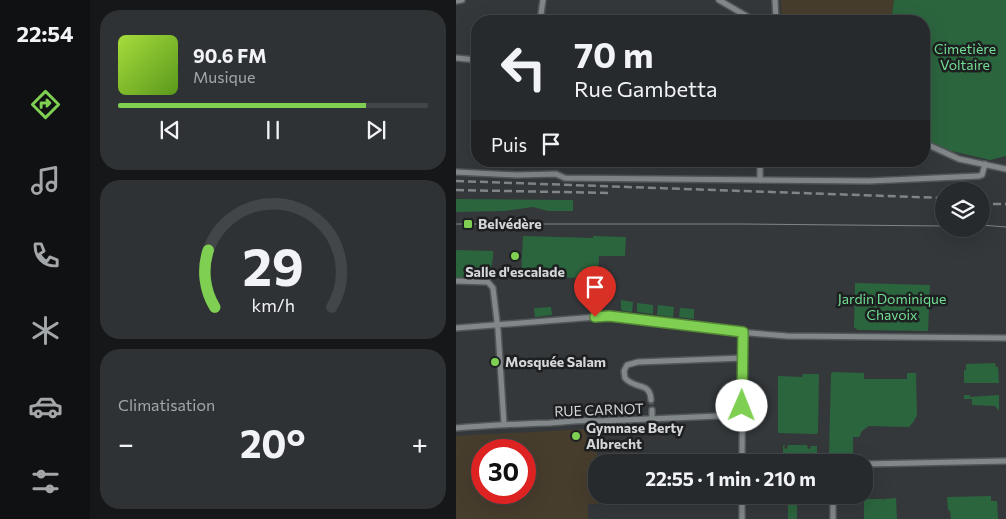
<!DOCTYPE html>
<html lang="fr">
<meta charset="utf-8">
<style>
:root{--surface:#272a2c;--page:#2f3234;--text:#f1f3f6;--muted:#a4a7a9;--line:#434648;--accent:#7fd052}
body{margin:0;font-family:Commissioner,sans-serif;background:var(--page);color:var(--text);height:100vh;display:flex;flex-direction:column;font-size:19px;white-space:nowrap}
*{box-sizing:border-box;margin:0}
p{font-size:16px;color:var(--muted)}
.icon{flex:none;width:28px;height:28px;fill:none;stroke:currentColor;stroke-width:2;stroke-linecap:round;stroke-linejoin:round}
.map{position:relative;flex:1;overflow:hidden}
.details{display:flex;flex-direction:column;gap:10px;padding:10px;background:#151718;width:366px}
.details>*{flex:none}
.guide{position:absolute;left:15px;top:15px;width:459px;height:152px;border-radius:20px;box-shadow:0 5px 20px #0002,0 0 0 1px var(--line);background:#272a2c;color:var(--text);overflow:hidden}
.controls{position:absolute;left:479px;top:182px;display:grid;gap:10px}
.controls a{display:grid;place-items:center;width:55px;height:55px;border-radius:50%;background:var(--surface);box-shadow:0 5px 20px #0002,0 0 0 1px var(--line);font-size:25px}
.speed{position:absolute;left:15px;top:439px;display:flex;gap:10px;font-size:25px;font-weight:700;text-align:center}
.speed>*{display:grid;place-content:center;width:65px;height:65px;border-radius:50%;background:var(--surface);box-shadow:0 5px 20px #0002,0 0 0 1px var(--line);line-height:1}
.speed .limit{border:8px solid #d22;background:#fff;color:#111}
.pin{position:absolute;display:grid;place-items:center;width:42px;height:42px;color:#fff;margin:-51px -21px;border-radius:50% 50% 50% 0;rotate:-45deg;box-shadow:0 0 5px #0007}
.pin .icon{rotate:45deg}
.me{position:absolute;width:55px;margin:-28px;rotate:1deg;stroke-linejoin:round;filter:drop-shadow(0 0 4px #0008)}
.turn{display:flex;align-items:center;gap:18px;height:105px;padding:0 20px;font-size:22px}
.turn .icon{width:65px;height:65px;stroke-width:2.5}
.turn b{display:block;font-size:35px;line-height:42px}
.then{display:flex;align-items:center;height:48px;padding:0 20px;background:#0003;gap:10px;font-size:19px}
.big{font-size:38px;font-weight:700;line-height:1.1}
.details .widget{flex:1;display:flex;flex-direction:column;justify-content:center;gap:8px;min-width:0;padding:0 18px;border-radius:20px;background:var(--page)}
.details .dial{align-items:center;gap:0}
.dial svg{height:130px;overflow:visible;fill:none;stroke:var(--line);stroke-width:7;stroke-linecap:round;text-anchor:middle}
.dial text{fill:var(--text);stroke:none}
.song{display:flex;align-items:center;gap:15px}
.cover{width:60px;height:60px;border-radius:8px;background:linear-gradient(135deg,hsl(80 70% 55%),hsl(90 70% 35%))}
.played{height:5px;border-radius:2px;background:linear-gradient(90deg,var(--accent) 80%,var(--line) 80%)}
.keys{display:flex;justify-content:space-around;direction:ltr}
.heat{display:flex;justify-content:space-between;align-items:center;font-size:28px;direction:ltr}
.trip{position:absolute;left:132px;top:454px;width:285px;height:50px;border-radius:20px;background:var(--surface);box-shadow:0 5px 20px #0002,0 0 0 1px var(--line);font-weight:700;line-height:50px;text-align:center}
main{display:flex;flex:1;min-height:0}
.tabs{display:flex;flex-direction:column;width:90px;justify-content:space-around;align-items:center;background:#101112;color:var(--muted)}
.tabs .icon{width:35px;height:35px}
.tabs .selected{color:var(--accent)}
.tabs b{font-size:22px;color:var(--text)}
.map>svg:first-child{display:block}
</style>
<main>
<nav class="tabs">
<b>22:54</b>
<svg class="icon selected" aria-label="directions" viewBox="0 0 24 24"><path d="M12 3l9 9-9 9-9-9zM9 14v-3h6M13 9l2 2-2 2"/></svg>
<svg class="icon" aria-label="music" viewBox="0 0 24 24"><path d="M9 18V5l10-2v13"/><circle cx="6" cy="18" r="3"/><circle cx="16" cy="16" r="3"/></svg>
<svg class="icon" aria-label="phone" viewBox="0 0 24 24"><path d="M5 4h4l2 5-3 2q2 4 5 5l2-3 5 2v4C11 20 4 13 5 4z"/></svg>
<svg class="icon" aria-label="climate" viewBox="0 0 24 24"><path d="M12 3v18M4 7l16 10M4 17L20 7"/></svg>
<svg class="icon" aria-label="car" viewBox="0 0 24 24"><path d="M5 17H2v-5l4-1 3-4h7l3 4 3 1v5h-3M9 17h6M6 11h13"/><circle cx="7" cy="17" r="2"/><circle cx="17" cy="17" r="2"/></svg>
<svg class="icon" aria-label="filters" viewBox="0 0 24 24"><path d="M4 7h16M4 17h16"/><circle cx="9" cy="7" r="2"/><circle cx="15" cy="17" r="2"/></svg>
</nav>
<section class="details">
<div class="widget">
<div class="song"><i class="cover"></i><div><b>90.6 FM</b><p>Musique</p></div></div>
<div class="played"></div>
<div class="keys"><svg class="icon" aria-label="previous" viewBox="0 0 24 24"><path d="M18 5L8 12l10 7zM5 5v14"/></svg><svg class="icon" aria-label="pause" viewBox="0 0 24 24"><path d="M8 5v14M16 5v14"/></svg><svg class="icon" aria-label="next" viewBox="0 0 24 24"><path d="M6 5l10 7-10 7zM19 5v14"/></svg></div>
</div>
<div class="widget dial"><svg viewBox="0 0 100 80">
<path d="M14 69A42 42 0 1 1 86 69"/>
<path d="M14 69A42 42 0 0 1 10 34" stroke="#7fd052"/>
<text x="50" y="56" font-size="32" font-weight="700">29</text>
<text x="50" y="72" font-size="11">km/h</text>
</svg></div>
<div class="widget"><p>Climatisation</p>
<div class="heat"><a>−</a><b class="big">20°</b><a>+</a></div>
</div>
</section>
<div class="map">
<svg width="550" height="519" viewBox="0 0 550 519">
<rect width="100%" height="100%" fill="#34383b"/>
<g fill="#473d2d" fill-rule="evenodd">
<path d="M325,0H438L435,21H326Z"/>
<path d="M130,429L131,451H141L142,504H132V519H0V436ZM26,450H69V492H26Z"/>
</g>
<g fill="#2b653e">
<path d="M438,0H550V156L534,160L491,150L471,140L472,95L468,94V21H435Z"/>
<path d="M0,199L117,200V211H92L77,207L48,211L0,212Z"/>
<path d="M67,236L137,238V236L170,237L169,256H143L142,278L65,277Z"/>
<path d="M0,250L37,251C38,261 34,268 33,278L0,277Z"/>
<path d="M399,283L474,285L472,331L401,330L400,328H398Z"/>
<path d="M165,300L177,302L176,312L167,311L165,309Z"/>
<path d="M181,303L197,305V314L181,312Z"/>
<path d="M202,305L218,307L217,317L201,315Z"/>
<path d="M95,307L96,315L79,317L78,308Z"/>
<path d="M224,308L238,309V319L223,317Z"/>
<path d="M539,363L540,367H542L543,383H508V370H510V364Z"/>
<path d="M376,372L408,373V379H451V373H460L461,415L458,421L453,427L413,426L406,431L403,437H397V455H373L375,374Z"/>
<path d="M347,374H363L362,431L361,434L322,433V376L346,377Z"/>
<path d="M508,395H514V397L543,395V411L539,406L516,405V399H508Z"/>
<path d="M327,445H329L328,448L331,449L332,445H351L352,449L355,448L354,446H361V459L331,460L327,454Z"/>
<path d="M341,495H347L341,506V519H332V503H339Z"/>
<path d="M535,496V501H541L542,519H495L494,511L492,510L491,497Z"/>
<path d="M440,498L441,519H408V499H427L428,501V499Z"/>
</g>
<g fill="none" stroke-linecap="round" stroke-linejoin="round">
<path stroke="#4c5053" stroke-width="5" stroke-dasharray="5 2.5" stroke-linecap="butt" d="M195,400L196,410"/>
<g stroke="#525659" stroke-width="8">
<g id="minor">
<path d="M263,0L299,21"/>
<path d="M319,0L320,21"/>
<path d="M0,1L6,0"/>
<path d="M84,21L87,0"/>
<path d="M0,58L21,60"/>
<path d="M468,143L503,159L550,169"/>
<path d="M0,172L60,175L100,174L109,178L413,181L523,176L526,175L529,164"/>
<path d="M304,180V161"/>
<path d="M0,281L32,282L37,288L42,330L48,424"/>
<path d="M0,328L153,316L282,332L331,336L550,338"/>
<path d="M195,400C194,381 179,390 169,378L168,371L171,365L182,362L287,358"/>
<path d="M196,410V419"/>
<path d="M0,428C31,425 62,424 94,423C111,422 127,419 145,421L286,415"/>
<path d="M286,462L287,332"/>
<path d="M409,464L550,461"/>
<path d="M286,519V495"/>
<path d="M377,519V495"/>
</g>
</g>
<use href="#minor" stroke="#82878a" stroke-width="5"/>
<g stroke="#828588" stroke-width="1">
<path d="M0,224H286L488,226"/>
<path d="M525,225L550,227"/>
</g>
<g stroke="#828588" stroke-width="2.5" stroke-dasharray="8 4" stroke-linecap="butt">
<path d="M0,181L488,198"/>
<path d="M0,190L153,193"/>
<path d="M525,204H550"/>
</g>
</g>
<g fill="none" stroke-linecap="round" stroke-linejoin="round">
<g stroke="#538735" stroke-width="12">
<path id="route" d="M139,317L153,316L287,332L286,406"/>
</g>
<use href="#route" stroke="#7fd052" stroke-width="9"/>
</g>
<g fill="#7fd052" stroke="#1d1f20" stroke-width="2">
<rect x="7" y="219" width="10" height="10" rx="2.5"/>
<circle cx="59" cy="256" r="5"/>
<circle cx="39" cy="362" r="5"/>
<circle cx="120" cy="436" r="5"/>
</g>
<g text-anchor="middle" stroke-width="5" stroke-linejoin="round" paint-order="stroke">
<g font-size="14" fill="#72de94" stroke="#1d1f20">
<text x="509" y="54">Cimetière<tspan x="509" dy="16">Voltaire</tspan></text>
<text x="436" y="304">Jardin Dominique<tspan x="436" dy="16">Chavoix</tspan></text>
</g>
<g font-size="14" font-weight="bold" fill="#d4d6d8" stroke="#1d1f20" text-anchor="start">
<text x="22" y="229">Belvédère</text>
<text x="59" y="277" text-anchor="middle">Salle d'escalade</text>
<text x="49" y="367">Mosquée Salam</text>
<text x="130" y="433">Gymnase Berty<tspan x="130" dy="16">Albrecht</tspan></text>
</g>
<g font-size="14" fill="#d4d6d8" stroke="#1d1f20">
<text transform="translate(143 410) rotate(-2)" y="5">RUE CARNOT</text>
</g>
</g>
</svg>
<div class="controls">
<a><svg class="icon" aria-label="layers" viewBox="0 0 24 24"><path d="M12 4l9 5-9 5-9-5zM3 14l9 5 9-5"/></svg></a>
</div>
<div class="speed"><div class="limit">30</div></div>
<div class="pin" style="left:139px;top:317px;background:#d93025"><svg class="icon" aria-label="arrive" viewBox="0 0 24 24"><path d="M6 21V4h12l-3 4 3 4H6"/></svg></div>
<svg class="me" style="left:286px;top:406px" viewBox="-20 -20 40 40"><circle r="19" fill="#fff"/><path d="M0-13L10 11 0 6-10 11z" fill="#7fd052"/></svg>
<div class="trip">22:55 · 1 min · 210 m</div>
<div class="guide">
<div class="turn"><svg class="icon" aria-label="left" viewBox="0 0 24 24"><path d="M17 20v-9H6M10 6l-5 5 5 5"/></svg><div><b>70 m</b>Rue Gambetta</div></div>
<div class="then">Puis<svg class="icon" aria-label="arrive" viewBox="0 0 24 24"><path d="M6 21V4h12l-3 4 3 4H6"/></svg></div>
</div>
</div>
</main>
